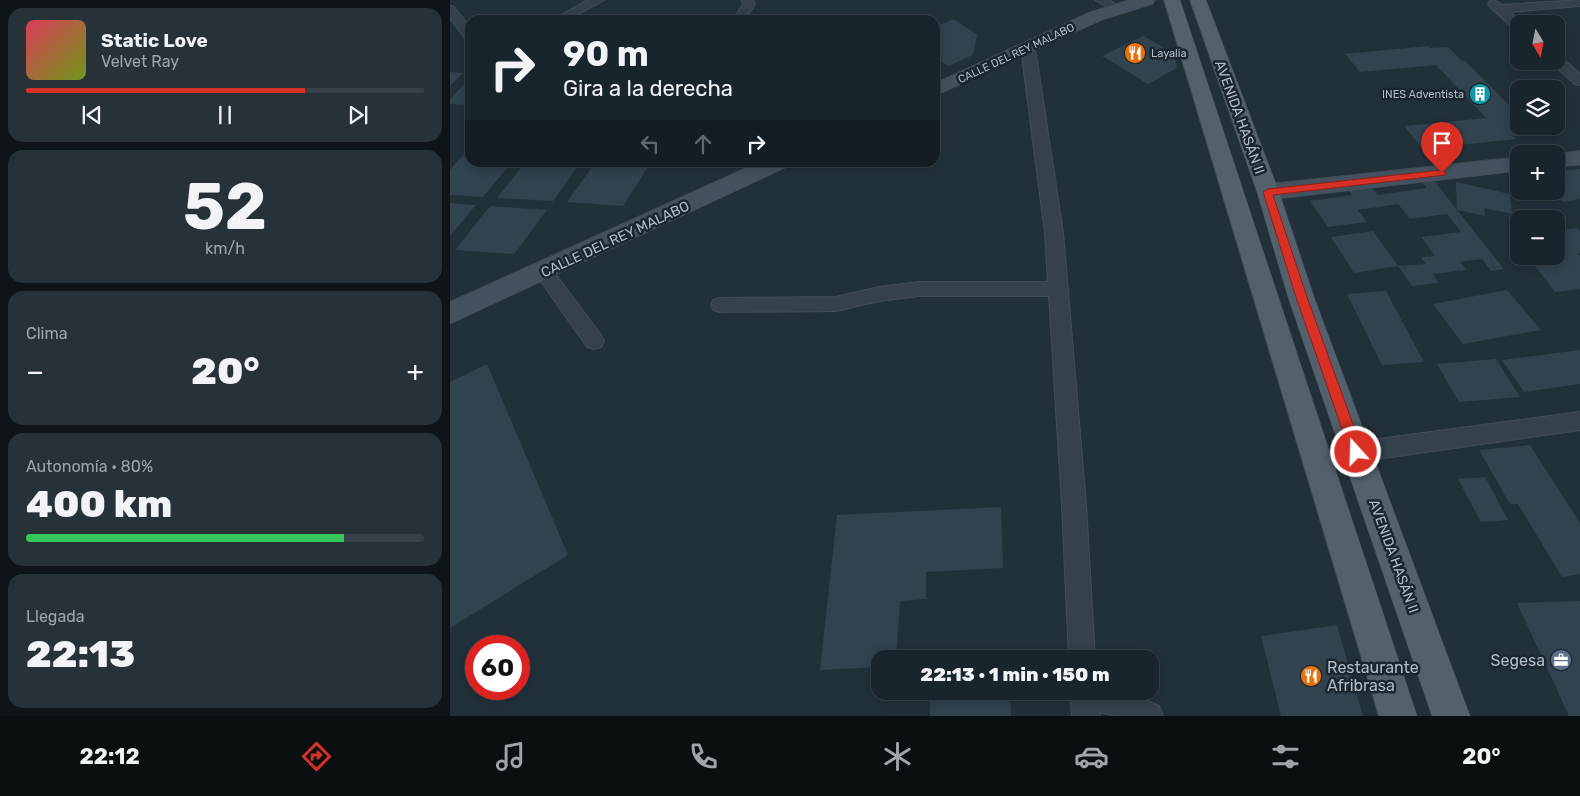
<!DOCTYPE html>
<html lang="es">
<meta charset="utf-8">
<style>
:root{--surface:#19252c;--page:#263138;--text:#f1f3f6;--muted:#9fa5a9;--line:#374248;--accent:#d93025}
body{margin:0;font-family:Rubik,sans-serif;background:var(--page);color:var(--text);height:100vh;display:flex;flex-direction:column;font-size:19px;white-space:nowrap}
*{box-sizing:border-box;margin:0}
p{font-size:16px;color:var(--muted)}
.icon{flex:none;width:28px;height:28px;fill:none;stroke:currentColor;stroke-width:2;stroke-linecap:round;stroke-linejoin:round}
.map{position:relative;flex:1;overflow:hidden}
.side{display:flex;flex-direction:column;gap:8px;padding:8px;background:#0e1418;width:450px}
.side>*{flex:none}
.top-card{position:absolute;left:15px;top:15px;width:475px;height:152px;border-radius:15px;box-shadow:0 2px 12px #0003,0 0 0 1px var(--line);background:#19252c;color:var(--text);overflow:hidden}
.needle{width:32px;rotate:170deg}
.controls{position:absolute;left:1060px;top:15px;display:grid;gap:10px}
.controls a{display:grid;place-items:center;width:55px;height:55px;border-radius:10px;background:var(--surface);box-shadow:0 2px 12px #0003,0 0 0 1px var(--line);font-size:25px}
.speed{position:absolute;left:15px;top:635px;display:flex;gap:10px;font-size:25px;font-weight:700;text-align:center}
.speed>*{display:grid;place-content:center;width:65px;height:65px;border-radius:50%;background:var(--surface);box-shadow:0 2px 12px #0003,0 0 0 1px var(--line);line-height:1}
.speed .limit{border:8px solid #d22;background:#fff;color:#111}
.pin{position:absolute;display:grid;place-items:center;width:42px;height:42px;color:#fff;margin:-51px -21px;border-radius:50% 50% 50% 0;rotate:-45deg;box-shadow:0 0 5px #0007}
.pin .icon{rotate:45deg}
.me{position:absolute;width:55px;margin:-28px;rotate:340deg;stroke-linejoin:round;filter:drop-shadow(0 0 4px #0008)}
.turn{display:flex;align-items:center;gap:18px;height:105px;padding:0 15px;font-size:22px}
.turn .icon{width:65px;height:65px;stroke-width:2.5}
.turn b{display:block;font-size:35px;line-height:42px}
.lanes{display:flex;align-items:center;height:48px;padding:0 15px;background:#0003;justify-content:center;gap:25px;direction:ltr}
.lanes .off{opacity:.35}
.big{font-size:38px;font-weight:800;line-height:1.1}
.side .widget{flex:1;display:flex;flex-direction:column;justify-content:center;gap:8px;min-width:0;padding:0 18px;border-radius:15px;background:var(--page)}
.side .dial{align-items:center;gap:0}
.dial b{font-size:65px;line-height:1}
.song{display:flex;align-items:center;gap:15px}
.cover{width:60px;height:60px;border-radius:8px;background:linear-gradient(135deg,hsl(350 70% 55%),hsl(80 70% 35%))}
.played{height:5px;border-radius:2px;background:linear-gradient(90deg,var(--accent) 70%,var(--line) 70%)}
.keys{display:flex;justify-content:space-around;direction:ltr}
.heat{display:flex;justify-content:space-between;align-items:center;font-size:28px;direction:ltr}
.charge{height:8px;border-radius:4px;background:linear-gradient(90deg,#34c759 80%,var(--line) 0)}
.trip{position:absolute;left:421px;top:650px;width:288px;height:50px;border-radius:15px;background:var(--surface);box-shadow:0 2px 12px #0003,0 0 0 1px var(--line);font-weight:800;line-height:50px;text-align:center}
.menu{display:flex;height:80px;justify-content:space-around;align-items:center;background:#0a0f12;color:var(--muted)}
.menu .icon{width:35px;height:35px}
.menu .active{color:var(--accent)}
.menu b{font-size:22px;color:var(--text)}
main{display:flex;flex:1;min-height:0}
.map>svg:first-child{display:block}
</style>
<main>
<section class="side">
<div class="widget">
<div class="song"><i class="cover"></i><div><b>Static Love</b><p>Velvet Ray</p></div></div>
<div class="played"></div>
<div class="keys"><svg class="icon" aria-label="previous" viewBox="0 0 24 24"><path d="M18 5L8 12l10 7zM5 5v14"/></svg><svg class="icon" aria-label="pause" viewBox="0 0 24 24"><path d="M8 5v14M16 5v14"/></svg><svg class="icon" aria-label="next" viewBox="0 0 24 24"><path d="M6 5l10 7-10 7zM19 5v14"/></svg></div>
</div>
<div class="widget dial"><b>52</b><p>km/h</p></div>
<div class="widget"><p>Clima</p>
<div class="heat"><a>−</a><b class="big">20°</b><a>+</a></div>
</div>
<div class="widget"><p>Autonomía · 80%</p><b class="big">400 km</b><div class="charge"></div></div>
<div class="widget"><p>Llegada</p><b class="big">22:13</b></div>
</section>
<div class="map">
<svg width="1130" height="716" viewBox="0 0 1130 716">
<rect width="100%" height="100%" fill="#21313a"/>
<g fill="#30434f">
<path d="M504,19L527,35L523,55L498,66L485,57V27Z"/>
<path d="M693,36L724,53L727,68L698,84L652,56Z"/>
<path d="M978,46L980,48L998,47L1012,61H1015L1069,115L1066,116L1069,118V126H1077L1084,134L1063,136L1066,139L973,149L954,126L1036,118L986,65L910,72L895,54Z"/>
<path d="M0,72L13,73L0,86Z"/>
<path d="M20,78V105L0,104V99Z"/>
<path d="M13,155H20V162H62L33,197L0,195V170Z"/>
<path d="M76,162H131L103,201L47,198Z"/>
<path d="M145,163L198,167L173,206L117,202Z"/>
<path d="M1130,169V199L1112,202L1103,191H1106V171Z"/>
<path d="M983,179L1007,210L1006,182L1060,194L1062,214L1034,208L1035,216L1007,210L1054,269L1041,271L1032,259L1010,262L1016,270L983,274L989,283L962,286L948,266L976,264L971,257L985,256L971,237L1011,232L997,214L960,219L948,204L908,210L917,222L878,227L860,201L902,195L899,191L922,188L928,195L977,188L970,180Z"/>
<path d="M0,203L26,205L0,236Z"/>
<path d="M40,206L97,210L64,254L5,250Z"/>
<path d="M1127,228L1130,231V253H1128L1130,256V289L1105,292L1079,258L1106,256V230Z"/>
<path d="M923,231L948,266L904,273L881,237Z"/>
<path d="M1057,290L1091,330L1013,344L983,304Z"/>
<path d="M936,291L974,362L932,365L897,294Z"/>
<path d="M1130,350V384L1074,392L1052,360Z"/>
<path d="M1046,359L1070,397L1009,402L987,364Z"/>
<path d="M37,364L118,555L0,628V382Z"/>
<path d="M1080,445L1130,523V574L1112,577L1068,504H1060L1029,450Z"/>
<path d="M1035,477L1058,520L1031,522L1008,479Z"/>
<path d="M551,507L553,568L476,572V599L450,601L446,659H430V667L370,670L387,515Z"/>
<path d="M1130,601V716H1119L1067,603Z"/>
<path d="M887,625L913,716H831L811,636Z"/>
<path d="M480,691H560L561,716H480Z"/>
</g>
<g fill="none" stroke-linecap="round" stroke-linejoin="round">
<g stroke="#414e57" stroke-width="2">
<g id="street">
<path d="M138,0H154L118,20H102Z"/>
<path d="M291,0H303L305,4L295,20H283L293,4Z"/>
<path d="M645,0H660L666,5L660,9Z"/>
<path d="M1044,0L1052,5L1130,0V6L1060,12L1074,24H1069V30L1064,29L1040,7L1038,4L1040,1Z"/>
<path d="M0,6L4,7L20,27V39L15,38L0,18Z"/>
<path d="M578,44L585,48L613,233L636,505L645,659H619L612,505L599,296H469L429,301L386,311L270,312L263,310L261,305L263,300L270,298L386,297L429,287L469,282H598L595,233L571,48Z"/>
<path d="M1106,56L1111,57L1130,74V85L1125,84L1101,63L1100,61H1106Z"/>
<path d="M94,265L100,267L151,335L154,341L151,347L144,349L137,347L88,277L85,272L88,267Z"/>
<path d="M1130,412V430L906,462L898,459L895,452L898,445L906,442Z"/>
<path d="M620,691H675L709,706L713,716H666L649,712L650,716H622Z"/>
</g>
</g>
<g stroke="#414e57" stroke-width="1">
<g id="secondary">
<path d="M679,0H705L703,4L652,20L485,96V83L640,12Z"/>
<path d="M1130,151V165L1106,167V154H1103Z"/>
<path d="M1069,157V171L818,200L810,197L807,192L810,187L818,184Z"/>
<path d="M309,162H340L337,167L0,324V302Z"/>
</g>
</g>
<g stroke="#414e57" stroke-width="1">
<g id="primary">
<path d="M714,0H730L967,716H929Z"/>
<path d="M740,0H756L829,192L864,297L1020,716H982L838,297L807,192Z"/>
</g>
</g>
<use href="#street" fill="#35424b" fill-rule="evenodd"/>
<use href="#secondary" fill="#43525e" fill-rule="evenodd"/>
<use href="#primary" fill="#52616b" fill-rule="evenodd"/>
</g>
<path fill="#d93025" stroke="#8d1f18" d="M992,170L996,173L995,175L823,195L857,297L913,452L911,456L906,457L902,456L900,452L846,297L813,192L818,189Z"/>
<defs>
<g id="restaurant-disc" transform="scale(1.125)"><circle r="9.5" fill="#e8710a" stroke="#1a272f"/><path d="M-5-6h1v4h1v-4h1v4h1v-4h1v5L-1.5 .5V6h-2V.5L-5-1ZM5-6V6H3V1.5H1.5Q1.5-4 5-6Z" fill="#fff"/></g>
<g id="building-disc" transform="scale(1.125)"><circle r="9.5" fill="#0f9aa8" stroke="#1a272f"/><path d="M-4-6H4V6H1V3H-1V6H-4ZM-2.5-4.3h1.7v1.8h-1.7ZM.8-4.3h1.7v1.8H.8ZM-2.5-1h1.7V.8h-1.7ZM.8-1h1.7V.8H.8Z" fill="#fff"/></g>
<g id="office-disc" transform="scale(1.125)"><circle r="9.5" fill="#5c6f8a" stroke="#1a272f"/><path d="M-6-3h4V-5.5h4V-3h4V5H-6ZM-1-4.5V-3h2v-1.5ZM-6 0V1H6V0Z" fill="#fff"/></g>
</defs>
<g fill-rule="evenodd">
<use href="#restaurant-disc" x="685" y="53"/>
<use href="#building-disc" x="1030" y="94"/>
<use href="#office-disc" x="1111" y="660"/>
<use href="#restaurant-disc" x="861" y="676"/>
</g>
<g text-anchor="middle" stroke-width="5" stroke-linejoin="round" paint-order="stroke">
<g font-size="11" fill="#b0bdc7" stroke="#1a272f">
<text transform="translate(566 53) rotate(-25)" y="4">CALLE DEL REY MALABO</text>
</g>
<g font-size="11" fill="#b0bdc7" stroke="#1a272f" text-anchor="start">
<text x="701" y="57">Layalia</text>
<text x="1014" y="98" text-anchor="end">INES Adventista</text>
</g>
<g font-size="14" fill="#b0bdc7" stroke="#1a272f">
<text transform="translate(790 117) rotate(70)" y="5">AVENIDA HASÁN II</text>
<text transform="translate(165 239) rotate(-25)" y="5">CALLE DEL REY MALABO</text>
<text transform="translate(944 556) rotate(70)" y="5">AVENIDA HASÁN II</text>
</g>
<g font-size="16" fill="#b0bdc7" stroke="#1a272f" text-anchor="end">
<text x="1095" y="666">Segesa</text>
<text x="877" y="673" text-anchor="start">Restaurante<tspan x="877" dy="18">Afribrasa</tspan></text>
</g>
</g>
</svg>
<div class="controls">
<a><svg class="needle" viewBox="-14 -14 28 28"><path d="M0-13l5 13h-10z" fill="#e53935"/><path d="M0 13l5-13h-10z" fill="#9fa5a9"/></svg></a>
<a><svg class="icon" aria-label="layers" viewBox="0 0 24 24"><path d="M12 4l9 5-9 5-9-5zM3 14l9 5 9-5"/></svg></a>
<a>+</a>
<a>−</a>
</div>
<div class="speed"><div class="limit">60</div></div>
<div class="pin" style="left:992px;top:173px;background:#d93025"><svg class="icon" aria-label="arrive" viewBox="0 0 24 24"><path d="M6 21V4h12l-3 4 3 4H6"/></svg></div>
<svg class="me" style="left:906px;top:452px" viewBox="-20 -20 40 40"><circle r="17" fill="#d93025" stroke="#fff" stroke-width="3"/><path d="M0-11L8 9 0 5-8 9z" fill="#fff"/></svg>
<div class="trip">22:13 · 1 min · 150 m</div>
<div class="top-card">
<div class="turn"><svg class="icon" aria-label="right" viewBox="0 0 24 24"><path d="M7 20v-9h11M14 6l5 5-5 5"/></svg><div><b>90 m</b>Gira a la derecha</div></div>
<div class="lanes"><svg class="icon off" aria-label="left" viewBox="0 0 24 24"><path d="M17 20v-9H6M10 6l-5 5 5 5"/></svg><svg class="icon off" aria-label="ahead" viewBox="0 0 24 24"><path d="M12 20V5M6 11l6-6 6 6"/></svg><svg class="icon" aria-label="right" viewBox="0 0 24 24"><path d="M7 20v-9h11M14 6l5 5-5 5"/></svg></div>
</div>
</div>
</main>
<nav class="menu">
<b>22:12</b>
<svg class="icon active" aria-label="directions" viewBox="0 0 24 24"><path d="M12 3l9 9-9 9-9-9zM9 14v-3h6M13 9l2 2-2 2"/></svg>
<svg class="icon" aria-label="music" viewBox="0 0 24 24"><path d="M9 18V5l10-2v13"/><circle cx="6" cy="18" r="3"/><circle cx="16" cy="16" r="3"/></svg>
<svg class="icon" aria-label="phone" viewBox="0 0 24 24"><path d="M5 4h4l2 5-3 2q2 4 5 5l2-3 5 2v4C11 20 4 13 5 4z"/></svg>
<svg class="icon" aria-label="climate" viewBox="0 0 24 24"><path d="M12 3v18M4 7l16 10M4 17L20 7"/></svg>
<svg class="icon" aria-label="car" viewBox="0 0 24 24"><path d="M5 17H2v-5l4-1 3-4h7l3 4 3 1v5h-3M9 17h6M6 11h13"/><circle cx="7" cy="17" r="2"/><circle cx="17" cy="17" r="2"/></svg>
<svg class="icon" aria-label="filters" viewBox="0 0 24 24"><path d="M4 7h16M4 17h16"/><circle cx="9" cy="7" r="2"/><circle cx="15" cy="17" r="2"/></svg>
<b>20°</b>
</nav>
